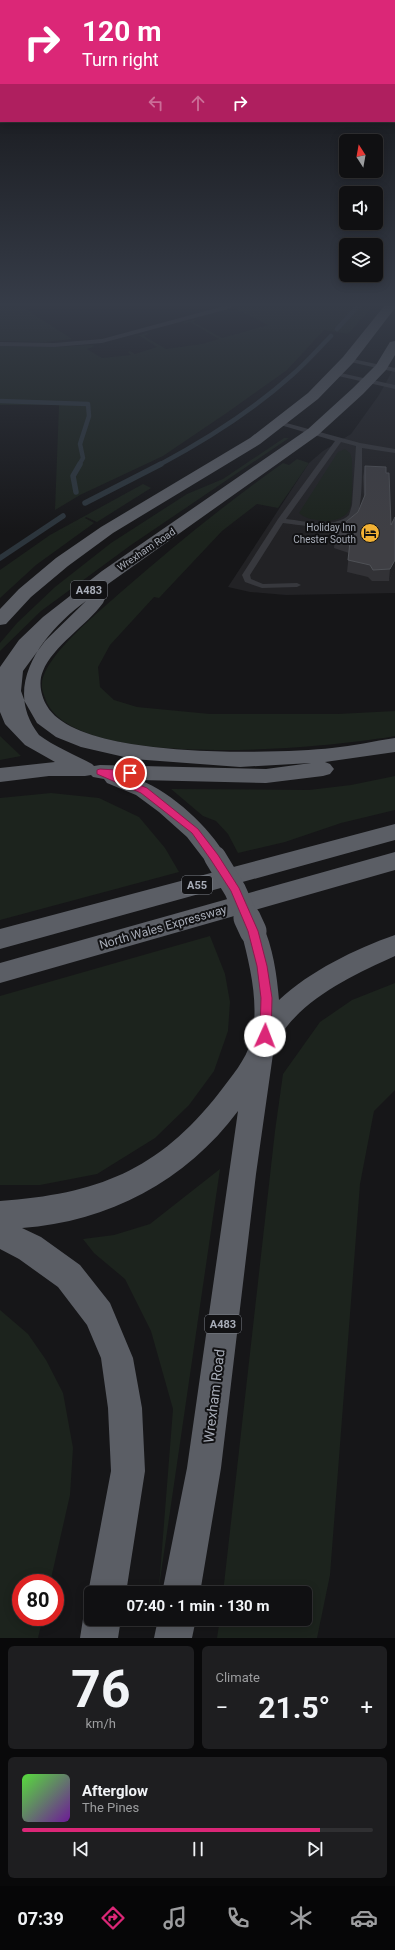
<!DOCTYPE html>
<meta charset="utf-8">
<style>
:root{--surface:#101012;--page:#1e1e20;--text:#f1f3f6;--muted:#9c9d9f;--line:#303032;--accent:#db2777}
body{margin:0;font-family:Roboto,sans-serif;background:var(--page);color:var(--text);height:100vh;display:flex;flex-direction:column;font-size:15px;white-space:nowrap}
*{box-sizing:border-box;margin:0}
p{font-size:13px;color:var(--muted)}
.icon{flex:none;width:22px;height:22px;fill:none;stroke:currentColor;stroke-width:2;stroke-linecap:round;stroke-linejoin:round}
.map{position:relative;height:1638px;overflow:hidden}
.panel{display:flex;flex-direction:column;gap:8px;padding:8px;background:#09090a;flex:1}
.panel>*{flex:none}
.guide{position:absolute;left:0px;top:0px;width:395px;height:122px;box-shadow:0 2px 10px #0003,0 0 0 1px var(--line);background:#db2777;color:#fff;overflow:hidden}
.needle{width:26px;rotate:349deg}
.tools{position:absolute;left:339px;top:134px;display:grid;gap:8px}
.tools a{display:grid;place-items:center;width:44px;height:44px;border-radius:6px;background:var(--surface);box-shadow:0 2px 10px #0003,0 0 0 1px var(--line);font-size:20px}
.speed{position:absolute;left:12px;top:1574px;display:flex;gap:8px;font-size:20px;font-weight:700;text-align:center}
.speed>*{display:grid;place-content:center;width:52px;height:52px;border-radius:50%;background:var(--surface);box-shadow:0 2px 10px #0003,0 0 0 1px var(--line);line-height:1}
.speed .limit{border:6px solid #d22;background:#fff;color:#111}
.pin{position:absolute;display:grid;place-items:center;width:34px;height:34px;color:#fff;margin:-17px;border:2px solid #fff;border-radius:50%;box-shadow:0 1px 4px #0007}
.me{position:absolute;width:44px;margin:-22px;rotate:2deg;stroke-linejoin:round;filter:drop-shadow(0 0 3px #0008)}
.turn{display:flex;align-items:center;gap:14px;height:84px;padding:0 16px;font-size:18px}
.turn .icon{width:52px;height:52px;stroke-width:2.5}
.turn b{display:block;font-size:28px;line-height:34px}
.lanes{display:flex;align-items:center;height:38px;padding:0 16px;background:#0003;justify-content:center;gap:20px;direction:ltr}
.lanes .off{opacity:.35}
.big{font-size:30px;font-weight:700;line-height:1.1}
.panel .tile{flex:1;display:flex;flex-direction:column;justify-content:center;gap:6px;min-width:0;padding:0 14px;border-radius:6px;background:var(--page)}
.panel .dial{align-items:center;gap:0}
.dial b{font-size:52px;line-height:1}
.song{display:flex;align-items:center;gap:12px}
.cover{width:48px;height:48px;border-radius:6px;background:linear-gradient(135deg,hsl(110 70% 55%),hsl(280 70% 35%))}
.played{height:4px;border-radius:2px;background:linear-gradient(90deg,var(--accent) 85%,var(--line) 85%)}
.keys{display:flex;justify-content:space-around;direction:ltr}
.heat{display:flex;justify-content:space-between;align-items:center;font-size:22px;direction:ltr}
.panel .tiles{flex:1;display:grid;gap:8px;grid-template-columns:1fr 1fr}
.tile:last-child{grid-column:span 2}
.trip{position:absolute;left:84px;top:1586px;width:228px;height:40px;border-radius:6px;background:var(--surface);box-shadow:0 2px 10px #0003,0 0 0 1px var(--line);font-weight:700;line-height:40px;text-align:center}
.tab-bar{display:flex;height:64px;justify-content:space-around;align-items:center;background:#060607;color:var(--muted)}
.tab-bar .icon{width:28px;height:28px}
.tab-bar .on{color:var(--accent)}
.tab-bar b{font-size:18px;color:var(--text)}
.map>svg:first-child{display:block}
</style>
<div class="map">
<svg width="395" height="1638" viewBox="0 0 395 1638">
<rect width="100%" height="100%" fill="#161618"/>
<path fill="#222225" d="M395,366V593L286,595L250,592L228,587L309,463L323,451L351,434L379,395Z"/>
<g fill="#1c231d">
<path d="M0,305H19L72,339L45,342L0,341Z"/>
<path d="M243,305H374L348,334L324,330L287,370L228,412L163,456L80,495L55,510L59,405H0V346L54,347L91,345L95,346L87,349L102,358L131,355L128,352L130,351L135,354L157,347L140,336L132,337L147,333L149,334L144,336L166,349L202,344L219,339L190,322L184,324L183,322L198,319L193,322L222,338L268,325L236,309Z"/>
<path d="M284,438H289L131,545L41,611L0,651V643L17,623L55,587L111,543L187,494L223,479Z"/>
<path d="M345,449L350,453L352,459C352,470 354,505 348,512C343,519 332,521 325,521C315,520 306,519 299,513L338,452Z"/>
<path d="M297,459L309,463L278,508L257,504L222,531L159,598L154,597L110,645L98,667L100,687L114,700L137,707L210,714H338L395,711V736C330,748 81,772 47,703C45,697 41,690 42,683C45,655 100,611 121,592C174,546 225,504 283,463L289,465Z"/>
<path d="M143,484L151,488L97,522L86,517L85,518L94,523L36,565L0,598V570L50,535Z"/>
<path d="M0,736L21,756L0,760Z"/>
<path d="M395,776V810L341,823L285,842L238,853L228,834L216,821L203,816L171,789L309,790L351,785Z"/>
<path d="M51,793L99,798L139,817L165,848L179,872L0,920V798Z"/>
<path d="M210,936L225,974L230,1002L228,1031L214,1071L189,1105L155,1138L97,1174L40,1185H0V996Z"/>
<path d="M395,983V1090L374,1111L360,1184L330,1575L317,1638H217L220,1619H305V1593H223L275,1131L283,1074L320,1022L352,1000Z"/>
<path d="M220,1169L159,1587L173,1409L151,1331L125,1279L94,1253L83,1239L114,1235L150,1224Z"/>
<path d="M0,1310L28,1334L46,1360L63,1393L73,1448L70,1495L50,1583H21V1617H43L38,1638H0Z"/>
</g>
<g fill="none" stroke-linecap="round" stroke-linejoin="round">
<g stroke="#2c353c" stroke-width="4.5">
<path d="M337,329L359,305"/>
<path d="M0,401L88,404L89,416L80,444L83,458L79,465"/>
<path d="M159,465C206,440 252,411 292,375C306,363 318,349 331,336"/>
</g>
<g stroke="#2c353c" stroke-width="5.5">
<path d="M76,492L73,476L80,464"/>
<path d="M85,503L161,464"/>
<path d="M0,558L63,516"/>
</g>
<g fill="#37383d" fill-rule="evenodd">
<path d="M228,305H235L228,309L102,343L54,347L0,346V342L54,343L102,339Z"/>
<path d="M348,358L395,368V372L346,361L345,360Z"/>
<path d="M336,372L395,385V389L334,375L333,374Z"/>
<path d="M279,421L360,443L395,449V453L362,448C362,462 363,504 357,515C346,534 301,525 283,523L250,575L251,579L263,584L297,583L301,585L297,587L262,588L245,582L242,575L278,519L335,441L277,424L276,423ZM341,442L356,446L352,505L349,515C333,529 305,521 286,519Z"/>
</g>
<g fill="#5b5e65" fill-rule="evenodd">
<path d="M385,305H395V308L353,363L318,399L260,444L113,533L68,566L31,597L6,624L0,625V609L19,589L56,558L101,527L250,438L308,393L343,357Z"/>
<path d="M395,341V355L386,370L363,394L318,435L101,589L104,590L107,594L103,603C87,625 53,646 43,671C38,682 41,696 47,706C78,760 274,754 332,748C353,746 374,741 395,738V752L325,762L330,764L334,769L330,774L323,776L266,783L140,780C172,793 210,827 226,857L223,863L215,865L207,863L187,837L159,812L136,795L107,783L104,779L93,777L91,775L85,776H49L0,782V768L55,762L25,745L5,724L0,712V667L19,640L43,617L102,571L308,429L353,388L376,365L390,342ZM86,601L45,641L23,671L21,691L25,702L37,723L56,737L81,747L133,759L240,767L311,763L266,769L100,765L94,766L92,764C77,756 52,745 39,735C0,685 45,631 86,601Z"/>
<path d="M395,824V840L0,949V929Z"/>
<path d="M395,852V870L0,983V963Z"/>
<path d="M253,921L262,924C273,946 277,976 279,1000C310,971 355,949 395,935V956C353,975 303,998 278,1039C276,1044 275,1049 273,1054L256,1174L221,1468L200,1593H162L187,1468L238,1111C186,1181 108,1222 22,1228L41,1237L80,1265L110,1303L133,1358L142,1408L145,1471L126,1593H91V1599L88,1593L111,1471L108,1408L101,1358L87,1325L58,1287L19,1259L0,1249V1201C97,1194 158,1171 219,1093C231,1077 246,1060 251,1041C260,1005 250,966 241,931L244,924Z"/>
<path d="M91,1605V1619H121L118,1638H80L83,1619L89,1606Z"/>
<path d="M158,1619H196L192,1638H154Z"/>
</g>
<path stroke="#5b5e65" stroke-width="22" d="M215,857L235,890L248,919"/>
<path stroke="#5b5e65" stroke-width="27" d="M247,918L253,931"/>
</g>
<path fill="#323236" d="M365,466L391,525L395,517V568L389,581H372L368,577L347,572L349,553L334,548L336,530L358,512L364,498L363,477Z"/>
<path fill="#212124" d="M395,560V568L389,581L390,569Z"/>
<path fill="#3f3f44" stroke="#4f5156" d="M365,466L386,467V473H389L391,525L395,517V560L390,569L373,570L370,565L348,560L350,542L335,536L340,532L336,530L358,512L365,495Z"/>
<linearGradient id="sky" x2="0" y2="1"><stop stop-color="#0c0c0d"/><stop offset="0.57" stop-color="#363c48"/><stop offset="1" stop-color="#363c48" stop-opacity="0"/></linearGradient>
<rect width="395" height="534" fill="url(#sky)"/>
<path fill="#db2777" stroke="#8e194d" d="M100,769L133,771V775L117,776L147,788L198,829L218,855L239,888L258,931L267,966L272,998L271,1036L269,1039H261L260,1036L261,998L257,966L248,931L231,891L211,860L192,833L141,793L97,774V770Z"/>
<defs>
<g id="hotel-disc" transform="scale(1)"><circle r="9.5" fill="#f2b134" stroke="#111113"/><path d="M-6-4.5h1.5V1H6V5H4.5V3h-9V5H-6ZM-4 0a1.8 1.8 0 1 1 3.6 0ZM.5 0V-2.5h3Q6-2.5 6 0Z" fill="#111"/></g>
</defs>
<g fill-rule="evenodd">
<use href="#hotel-disc" x="370" y="533"/>
</g>
<g text-anchor="middle" stroke-width="4" stroke-linejoin="round" paint-order="stroke">
<g font-size="10" fill="#a8adb8" stroke="#111113" text-anchor="end">
<text x="356" y="531">Holiday Inn<tspan x="356" dy="12">Chester South</tspan></text>
</g>
<g font-size="10" fill="#a8adb8" stroke="#111113">
<text transform="translate(146 549) rotate(-34)" y="4">Wrexham Road</text>
</g>
<g fill="#111113" stroke="#7b7e86" stroke-width="1">
<rect x="71" y="581" width="36" height="18" rx="3"/>
<rect x="182" y="876" width="30" height="18" rx="3"/>
<rect x="205" y="1315" width="36" height="18" rx="3"/>
</g>
<g font-size="11" font-weight="bold" fill="#a8adb8">
<text x="89" y="594">A483</text>
<text x="197" y="889">A55</text>
<text x="223" y="1328">A483</text>
</g>
<g font-size="12" fill="#a8adb8" stroke="#111113">
<text transform="translate(163 927) rotate(-16)" y="4">North Wales Expressway</text>
</g>
<g font-size="14" fill="#a8adb8" stroke="#111113">
<text transform="translate(214 1396) rotate(-83)" y="5">Wrexham Road</text>
</g>
</g>
</svg>
<div class="tools">
<a><svg class="needle" viewBox="-14 -14 28 28"><path d="M0-13l5 13h-10z" fill="#e53935"/><path d="M0 13l5-13h-10z" fill="#9c9d9f"/></svg></a>
<a><svg class="icon" aria-label="sound" viewBox="0 0 24 24"><path d="M4 9h4l5-4v14l-5-4H4zM17 9q2 3 0 6"/></svg></a>
<a><svg class="icon" aria-label="layers" viewBox="0 0 24 24"><path d="M12 4l9 5-9 5-9-5zM3 14l9 5 9-5"/></svg></a>
</div>
<div class="speed"><div class="limit">80</div></div>
<div class="pin" style="left:130px;top:773px;background:#d93025"><svg class="icon" aria-label="arrive" viewBox="0 0 24 24"><path d="M6 21V4h12l-3 4 3 4H6"/></svg></div>
<svg class="me" style="left:265px;top:1036px" viewBox="-20 -20 40 40"><circle r="19" fill="#fff"/><path d="M0-13L10 11 0 6-10 11z" fill="#db2777"/></svg>
<div class="trip">07:40 · 1 min · 130 m</div>
<div class="guide">
<div class="turn"><svg class="icon" aria-label="right" viewBox="0 0 24 24"><path d="M7 20v-9h11M14 6l5 5-5 5"/></svg><div><b>120 m</b>Turn right</div></div>
<div class="lanes"><svg class="icon off" aria-label="left" viewBox="0 0 24 24"><path d="M17 20v-9H6M10 6l-5 5 5 5"/></svg><svg class="icon off" aria-label="ahead" viewBox="0 0 24 24"><path d="M12 20V5M6 11l6-6 6 6"/></svg><svg class="icon" aria-label="right" viewBox="0 0 24 24"><path d="M7 20v-9h11M14 6l5 5-5 5"/></svg></div>
</div>
</div>
<section class="panel">
<div class="tiles">
<div class="tile dial"><b>76</b><p>km/h</p></div>
<div class="tile"><p>Climate</p>
<div class="heat"><a>−</a><b class="big">21.5°</b><a>+</a></div>
</div>
<div class="tile">
<div class="song"><i class="cover"></i><div><b>Afterglow</b><p>The Pines</p></div></div>
<div class="played"></div>
<div class="keys"><svg class="icon" aria-label="previous" viewBox="0 0 24 24"><path d="M18 5L8 12l10 7zM5 5v14"/></svg><svg class="icon" aria-label="pause" viewBox="0 0 24 24"><path d="M8 5v14M16 5v14"/></svg><svg class="icon" aria-label="next" viewBox="0 0 24 24"><path d="M6 5l10 7-10 7zM19 5v14"/></svg></div>
</div>
</div>
</section>
<nav class="tab-bar">
<b>07:39</b>
<svg class="icon on" aria-label="directions" viewBox="0 0 24 24"><path d="M12 3l9 9-9 9-9-9zM9 14v-3h6M13 9l2 2-2 2"/></svg>
<svg class="icon" aria-label="music" viewBox="0 0 24 24"><path d="M9 18V5l10-2v13"/><circle cx="6" cy="18" r="3"/><circle cx="16" cy="16" r="3"/></svg>
<svg class="icon" aria-label="phone" viewBox="0 0 24 24"><path d="M5 4h4l2 5-3 2q2 4 5 5l2-3 5 2v4C11 20 4 13 5 4z"/></svg>
<svg class="icon" aria-label="climate" viewBox="0 0 24 24"><path d="M12 3v18M4 7l16 10M4 17L20 7"/></svg>
<svg class="icon" aria-label="car" viewBox="0 0 24 24"><path d="M5 17H2v-5l4-1 3-4h7l3 4 3 1v5h-3M9 17h6M6 11h13"/><circle cx="7" cy="17" r="2"/><circle cx="17" cy="17" r="2"/></svg>
</nav>
